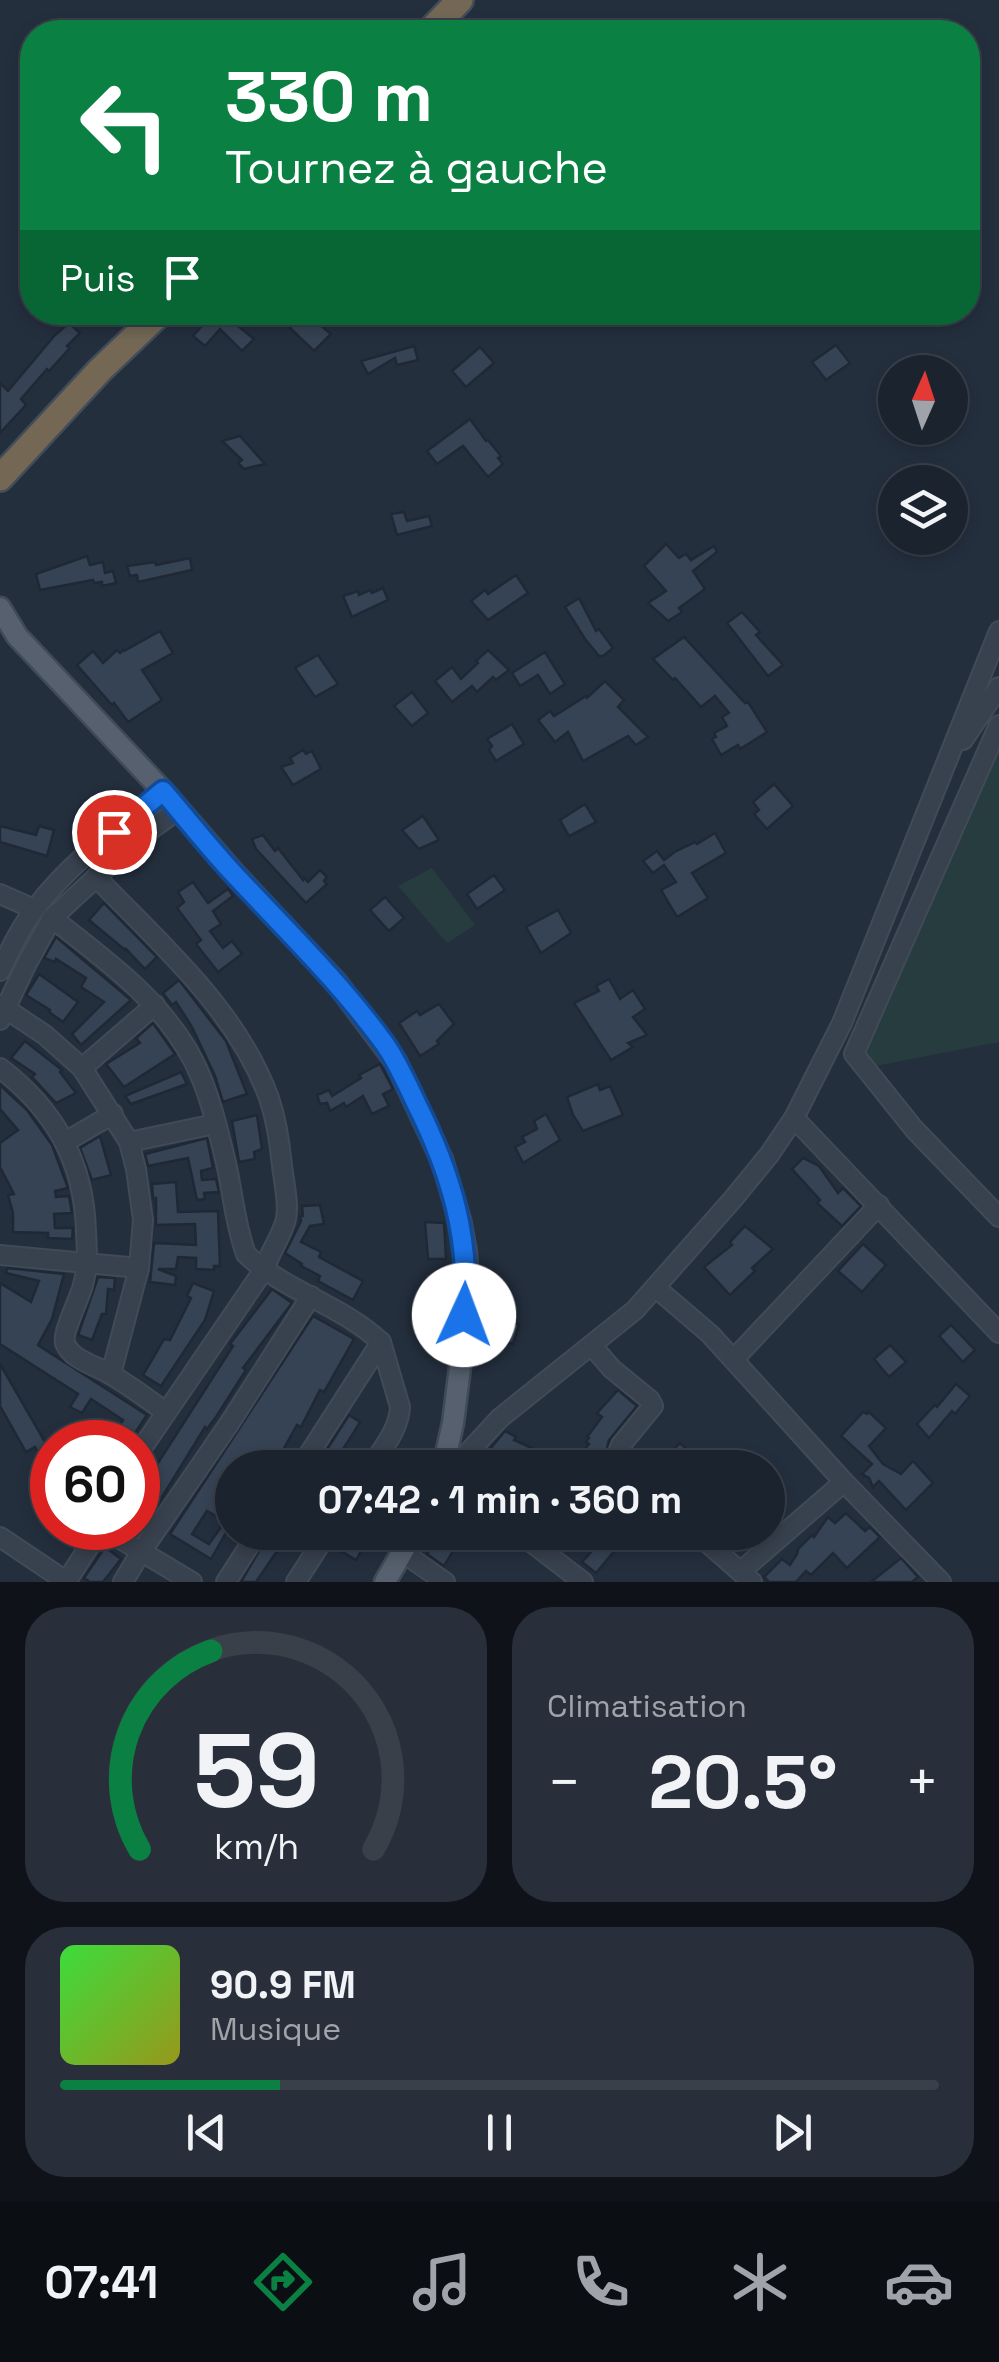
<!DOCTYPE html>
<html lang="fr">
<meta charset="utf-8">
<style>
:root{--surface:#1b232e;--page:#282f3a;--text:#f1f3f6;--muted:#a0a4aa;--line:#39404a;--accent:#0b8043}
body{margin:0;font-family:"Space Grotesk",sans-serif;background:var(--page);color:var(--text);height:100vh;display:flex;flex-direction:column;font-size:38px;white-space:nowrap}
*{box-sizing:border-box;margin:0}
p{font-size:32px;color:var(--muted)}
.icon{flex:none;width:55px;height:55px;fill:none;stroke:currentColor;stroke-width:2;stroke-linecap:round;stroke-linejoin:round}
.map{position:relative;height:1582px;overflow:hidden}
.panel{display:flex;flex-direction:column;gap:25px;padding:25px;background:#0f1319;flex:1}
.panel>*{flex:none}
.banner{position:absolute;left:20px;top:20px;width:960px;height:305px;border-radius:40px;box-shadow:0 5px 15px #0003,0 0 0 2px var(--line);background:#0b8043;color:#fff;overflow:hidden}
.needle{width:65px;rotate:3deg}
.buttons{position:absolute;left:878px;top:355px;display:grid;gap:20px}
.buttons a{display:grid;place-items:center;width:90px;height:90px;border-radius:50%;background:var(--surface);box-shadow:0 5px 15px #0003,0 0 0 2px var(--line);font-size:50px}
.speed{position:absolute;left:30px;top:1420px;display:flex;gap:20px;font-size:50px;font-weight:700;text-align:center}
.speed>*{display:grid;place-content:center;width:130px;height:130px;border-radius:50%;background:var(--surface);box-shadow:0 5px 15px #0003,0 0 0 2px var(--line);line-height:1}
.speed .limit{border:15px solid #d22;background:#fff;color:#111}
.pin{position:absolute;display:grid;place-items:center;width:85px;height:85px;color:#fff;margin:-42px;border:5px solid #fff;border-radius:50%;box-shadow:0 2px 10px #0007}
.me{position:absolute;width:110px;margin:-55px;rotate:2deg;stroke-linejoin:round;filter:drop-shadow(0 0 8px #0008)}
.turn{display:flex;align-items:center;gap:35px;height:210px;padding:0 40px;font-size:45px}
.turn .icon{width:130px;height:130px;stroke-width:2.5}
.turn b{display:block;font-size:70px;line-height:85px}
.then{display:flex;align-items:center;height:95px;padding:0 40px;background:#0003;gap:20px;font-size:38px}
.big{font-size:75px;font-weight:800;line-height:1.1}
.panel .card{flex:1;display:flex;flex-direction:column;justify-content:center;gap:15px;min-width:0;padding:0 35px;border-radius:40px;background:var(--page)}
.panel .dial{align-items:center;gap:0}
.dial svg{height:260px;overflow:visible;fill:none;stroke:var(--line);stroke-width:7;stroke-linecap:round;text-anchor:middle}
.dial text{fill:var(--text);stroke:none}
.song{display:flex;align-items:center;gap:30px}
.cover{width:120px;height:120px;border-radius:15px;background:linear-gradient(135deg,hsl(120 70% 55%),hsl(60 70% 35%))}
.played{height:10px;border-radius:5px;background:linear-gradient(90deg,var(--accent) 25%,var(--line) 25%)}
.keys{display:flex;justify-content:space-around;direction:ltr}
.heat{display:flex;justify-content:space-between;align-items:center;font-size:55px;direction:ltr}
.panel .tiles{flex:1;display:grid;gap:25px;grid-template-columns:1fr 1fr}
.card:last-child{grid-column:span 2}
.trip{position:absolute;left:215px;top:1450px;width:570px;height:100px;border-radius:50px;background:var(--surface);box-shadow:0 5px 15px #0003,0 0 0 2px var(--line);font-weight:800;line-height:100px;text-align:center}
.tab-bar{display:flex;height:160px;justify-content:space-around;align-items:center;background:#0b0e12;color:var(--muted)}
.tab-bar .icon{width:70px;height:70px}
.tab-bar .active{color:var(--accent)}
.tab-bar b{font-size:45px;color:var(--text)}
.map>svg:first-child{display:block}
</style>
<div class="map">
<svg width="999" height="1582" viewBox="0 0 999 1582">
<rect width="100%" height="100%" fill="#242f3e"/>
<g fill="#263c3f">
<path d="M999,717V1042L865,1068L854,1054Z"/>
<path d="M432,868L475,925L447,943L398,886Z"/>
</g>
<g fill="#364354" stroke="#1f2835" stroke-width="2.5">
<path d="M214,312H221L254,339L242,351L220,329L205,346L193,336Z"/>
<path d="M304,312H333L319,324L331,334L314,351L290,328Z"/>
<path d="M69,323L80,333L67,346L70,348L49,371L47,369L21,399L26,405L0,433V383L8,391L55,335Z"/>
<path d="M836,345L850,363L826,380L812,362Z"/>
<path d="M414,346L418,360L397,365L395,358L368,374L361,361Z"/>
<path d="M480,347L494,363L466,387L452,371Z"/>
<path d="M470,419L486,441L488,440L501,456L498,458L503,464L488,477L463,446L437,464L427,451Z"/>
<path d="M240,436L265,464L244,469L238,463L242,460L222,441Z"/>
<path d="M404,512L407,521L429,516L432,526L397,535L391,514Z"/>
<path d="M666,544L679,558L686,554L691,560L714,546L717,552L693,571L705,589L679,608L682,612L668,621L648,603L666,591L644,566Z"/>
<path d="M87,556L90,565L103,562L105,573L113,571L116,583L102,586V582L94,583L93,580L40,590L36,574Z"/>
<path d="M190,558L192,570L138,582L137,575L130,576L127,566L155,562L156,565Z"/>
<path d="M516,575L528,593L488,620L471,601L485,590L488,594Z"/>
<path d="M383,588L388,600L352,617L343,596L358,591L359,595L370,590L372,593Z"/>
<path d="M579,598L596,631L599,629L613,648L603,656H599L585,639L565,607Z"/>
<path d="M742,612L760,632L756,635L783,665L768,676L727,623Z"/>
<path d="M160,631L173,653L142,670L162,700L128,722L114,703L112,705L77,665L93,651L103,663L117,650L120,653L123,650L124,651Z"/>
<path d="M684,637L745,703L748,702L767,732L740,749L738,745L721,755L712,739L716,737L714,733L727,726L722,717L729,713L715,696L701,707L675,678L673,680L653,659Z"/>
<path d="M488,650L509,670L496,680L493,677L477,692L472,686L452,702L435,681L452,667L461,679L478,663L476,661Z"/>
<path d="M545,652L565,684L550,694L538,675L520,686L512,673Z"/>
<path d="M318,655L338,684L315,697L295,668Z"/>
<path d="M605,681L624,700L618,707L648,737L636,745L628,736L583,761L568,732L555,742L538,720L550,711L554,716L586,696L587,698Z"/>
<path d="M412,692L428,713L412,726L394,706Z"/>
<path d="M512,724L524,744L496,761L489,750L492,746L487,739Z"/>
<path d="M303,750L306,754L312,751L321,769L293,785L281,767L293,763L290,758Z"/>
<path d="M774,784L793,806L767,829L754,814L759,810L753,802Z"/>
<path d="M585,804L596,822L569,836L560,820Z"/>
<path d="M423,816L439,840L419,849L402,830Z"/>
<path d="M0,826L36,835L39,826L54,830L47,856L0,842Z"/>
<path d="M715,833L726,853L692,873L708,898L677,917L661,890L676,882L664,865L653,873L643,861L657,851L664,860L676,851L695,842L697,844Z"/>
<path d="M263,835L275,851L278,848L303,880L304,878L308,882L320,870L327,877L324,881L327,884L306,903L256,849L252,839Z"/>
<path d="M494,875L505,890L477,909L467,894Z"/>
<path d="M193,882L208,903L228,889L233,896L213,911L221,924L210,931L223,948L232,941L242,954L218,972L196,944L201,940L177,908L184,902L178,892Z"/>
<path d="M385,897L404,918L389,931L370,910Z"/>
<path d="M104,903L157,957L145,969L126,949L125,950L89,920Z"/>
<path d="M558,910L571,933L541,953L526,927Z"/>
<path d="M56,937L131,1000L81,1045L72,1034L104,1002L81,987L86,978L56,959L55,962L44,958Z"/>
<path d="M39,974L78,1002L63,1022L49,1012L50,1010L26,995Z"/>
<path d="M609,979L620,999L633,990L645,1009L633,1017L647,1035L628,1043L633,1047L611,1060L574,1003L599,991L596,986Z"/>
<path d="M179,980L226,1041L247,1094L223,1102L215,1076L192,1027L176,1002L172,1005L163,993Z"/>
<path d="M439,1004L454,1024L437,1041L439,1044L420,1056L399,1023L417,1011L420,1015Z"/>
<path d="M153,1023L175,1054L124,1087L106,1064L140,1043L136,1038Z"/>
<path d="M25,1041L62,1070L60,1072L76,1093L56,1103L32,1077L35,1074L11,1058Z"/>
<path d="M380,1064L393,1089L383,1094L389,1106L372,1114L363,1096L346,1107L344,1103L330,1111L327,1103L320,1104L317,1095L329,1090L332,1096L361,1078L359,1075Z"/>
<path d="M181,1072L187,1084L131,1104L125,1096Z"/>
<path d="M598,1084L600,1090L610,1086L623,1115L583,1131L573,1115L567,1097Z"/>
<path d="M0,1085L27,1110L52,1145L68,1188L55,1191L56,1197L69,1196L72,1213L54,1214L55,1228H73L72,1239L48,1238V1233L13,1232V1213L8,1195L14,1194L0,1167V1143L18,1130L0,1109Z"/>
<path d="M546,1114L560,1140L523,1163L515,1147L525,1142L522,1137L537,1129L534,1121Z"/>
<path d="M257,1115L262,1149L254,1152L255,1159L239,1162L232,1121Z"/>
<path d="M100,1136L111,1175L92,1180L80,1148Z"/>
<path d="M207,1138L213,1168L201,1171L202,1180L216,1179L219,1192L204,1193L205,1199L197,1200L188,1158L148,1166L145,1154Z"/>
<path d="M803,1158L819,1166L838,1193L843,1188L861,1206L842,1226L817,1203L820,1200L792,1169Z"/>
<path d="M176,1182L178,1212L218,1211L220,1266H214V1270L196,1269V1258L178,1257L176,1269H158L176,1276L175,1285L150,1282L154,1243L196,1245L195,1224L156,1225V1198H153L152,1184Z"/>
<path d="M320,1205L324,1224L310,1226L301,1242L321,1252L319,1257L363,1281L353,1300L318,1281L320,1276L301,1266L302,1264L285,1253L301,1221L300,1216H303L302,1206Z"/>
<path d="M425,1222L444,1223L446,1259H428Z"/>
<path d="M745,1226L773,1249L752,1268L755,1271L730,1295L704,1267L732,1245L730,1242Z"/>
<path d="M863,1244L886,1265L862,1292L838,1271Z"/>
<path d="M7,1268L64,1274L52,1319L38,1345L147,1415L129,1442H109L123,1420L91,1399L82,1413L70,1407L78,1394L0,1344V1283L31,1302L39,1281L6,1273Z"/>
<path d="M98,1277L115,1278L114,1290L108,1289L106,1314H102L92,1340L78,1335Z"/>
<path d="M193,1283L214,1291L205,1320L161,1386L143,1375L164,1339L170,1340L191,1298L187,1296Z"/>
<path d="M272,1289L292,1303L243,1368L246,1370L216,1417L207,1429L205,1427L148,1520L138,1513V1494L233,1346L230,1344Z"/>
<path d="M489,1310L519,1325L513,1344L481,1332Z"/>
<path d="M313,1316L354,1339L324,1392L320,1390L301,1427L297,1425L273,1468H232V1525L207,1511L192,1534L209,1544L221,1527L227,1531L211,1559L170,1534Z"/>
<path d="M951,1325L975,1350L963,1362L939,1336Z"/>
<path d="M890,1345L906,1362L889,1377L874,1359Z"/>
<path d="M0,1364L52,1454V1478L35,1447L26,1452L0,1406Z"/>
<path d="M956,1384L970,1396L955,1414L952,1411L929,1438L917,1424L935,1405L937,1407Z"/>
<path d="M618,1390L637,1406L609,1440L605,1456L612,1468H580L592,1453L585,1449L589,1444L586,1442L589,1438L587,1437L602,1417L597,1413Z"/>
<path d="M863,1412L867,1414L869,1412L886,1428L869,1446L883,1464L901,1474L913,1461L933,1483L906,1510L879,1481L873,1487L869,1478L862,1474L872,1464L841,1436Z"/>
<path d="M349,1415L360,1422L354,1432L331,1468H315Z"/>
<path d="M505,1431L516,1437L514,1440L556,1459L552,1468H528L490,1449Z"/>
<path d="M680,1443L708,1468H671L664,1460Z"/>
<path d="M846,1513L865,1531L870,1527L880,1537L847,1568L833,1553L811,1575L806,1571L796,1582H769L764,1577L782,1559L790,1565L797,1554L798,1549L812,1535L814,1537L828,1517L835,1523Z"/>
<path d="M270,1532H277L286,1538L256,1582H241Z"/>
<path d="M346,1532H372L356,1560L338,1549Z"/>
<path d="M441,1532H465L444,1566L427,1554Z"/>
<path d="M603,1539L616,1549L596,1573L582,1562Z"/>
<path d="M105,1547L121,1559L103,1582H90L84,1578Z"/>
<path d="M901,1558L918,1577L912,1582H871Z"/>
</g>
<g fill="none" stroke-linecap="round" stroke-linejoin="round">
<g stroke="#414a57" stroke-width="22">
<g id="minor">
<path d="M999,725L854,1054L914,1129L999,1217"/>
<path d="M963,740L999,687"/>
<path d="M96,877C160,944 236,1008 269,1098C276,1119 280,1144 282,1166C284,1183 289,1202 286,1219C282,1236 270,1251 265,1268L138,1454"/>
<path d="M0,894L34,909"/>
<path d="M52,918C104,959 161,999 193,1060C209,1091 218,1129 226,1163C233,1193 235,1225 246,1254C284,1291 340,1304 381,1342L300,1468"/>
<path d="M0,971C10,950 20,928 35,909C69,863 119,827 163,791"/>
<path d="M0,1005L45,1035L82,1068L129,1142L136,1169L143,1220L139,1268L111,1374"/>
<path d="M0,1020L25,967L52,918L139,838L178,810"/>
<path d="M0,1068C55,1110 84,1162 86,1231C87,1250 88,1267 83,1285C80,1298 62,1332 65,1343C65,1345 72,1354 74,1355C84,1363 98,1367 108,1373C128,1384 147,1399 166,1412"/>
<path d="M82,1068L155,1005"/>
<path d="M794,1118L999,1333"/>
<path d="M65,1142L113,1114"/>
<path d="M129,1142L215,1124"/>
<path d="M0,1255L139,1268"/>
<path d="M656,1288L710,1334L844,1482L941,1582"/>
<path d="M592,1346L612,1369L650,1400L653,1406L621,1445L617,1455L630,1468"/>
<path d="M734,1359L879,1205"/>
<path d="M370,1468C382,1449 399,1430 400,1407L381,1342"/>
<path d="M454,1468L500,1418L635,1310L733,1199L769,1155L794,1118L842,1023L999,631"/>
<path d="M102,1528L192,1582"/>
<path d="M518,1532L583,1582"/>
<path d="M695,1532L752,1582"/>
<path d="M0,1537L67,1582"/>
<path d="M402,1552L445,1582"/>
<path d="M741,1571L844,1482"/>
<path d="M66,1582L101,1528"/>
<path d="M123,1582L141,1552L229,1424L311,1296"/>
<path d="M226,1582L258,1532"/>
<path d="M296,1582L328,1532"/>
</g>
</g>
<g stroke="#414a57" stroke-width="25">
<g id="major">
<path d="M0,608L17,636L163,791L232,871L336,982L396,1062L442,1160L460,1221L466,1253L467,1283L463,1343L453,1423L443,1468"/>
<path d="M385,1582L414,1532"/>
</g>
</g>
<g stroke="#434c59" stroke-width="30">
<g id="highway">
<path d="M429,32L460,0"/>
<path d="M0,478L100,370L161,312"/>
</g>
</g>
<use href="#minor" stroke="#38414e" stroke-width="18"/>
<use href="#major" stroke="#56606e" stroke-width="20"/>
<use href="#highway" stroke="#746855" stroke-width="25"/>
</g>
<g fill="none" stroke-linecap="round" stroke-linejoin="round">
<g stroke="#114b97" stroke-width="25">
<path id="route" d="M114,832L163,791C186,818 208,846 232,872C284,928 339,981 384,1043C397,1061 406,1082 416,1103C450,1171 471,1238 464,1315"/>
</g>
<use href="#route" stroke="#1a73e8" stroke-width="18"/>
</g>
</svg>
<div class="buttons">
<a><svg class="needle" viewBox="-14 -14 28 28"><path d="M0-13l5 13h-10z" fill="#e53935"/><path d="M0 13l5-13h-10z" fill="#a0a4aa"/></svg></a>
<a><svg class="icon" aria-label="layers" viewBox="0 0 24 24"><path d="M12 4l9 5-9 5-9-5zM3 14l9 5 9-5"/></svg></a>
</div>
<div class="speed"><div class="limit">60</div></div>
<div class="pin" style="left:114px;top:832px;background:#d93025"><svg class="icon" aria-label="arrive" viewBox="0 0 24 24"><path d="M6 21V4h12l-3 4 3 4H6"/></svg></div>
<svg class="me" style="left:464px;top:1315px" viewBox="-20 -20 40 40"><circle r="19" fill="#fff"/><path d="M0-13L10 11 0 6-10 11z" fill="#1a73e8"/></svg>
<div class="trip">07:42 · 1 min · 360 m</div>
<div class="banner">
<div class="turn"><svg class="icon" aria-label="left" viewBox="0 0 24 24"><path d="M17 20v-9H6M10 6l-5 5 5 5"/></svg><div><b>330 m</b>Tournez à gauche</div></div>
<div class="then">Puis<svg class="icon" aria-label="arrive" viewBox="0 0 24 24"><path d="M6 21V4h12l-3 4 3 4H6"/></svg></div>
</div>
</div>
<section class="panel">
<div class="tiles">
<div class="card dial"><svg viewBox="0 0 100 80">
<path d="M14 69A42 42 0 1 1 86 69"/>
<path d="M14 69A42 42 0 0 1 36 8" stroke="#0b8043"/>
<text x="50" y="56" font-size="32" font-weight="700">59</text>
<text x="50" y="72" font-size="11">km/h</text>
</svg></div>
<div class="card"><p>Climatisation</p>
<div class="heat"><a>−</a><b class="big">20.5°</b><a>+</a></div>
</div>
<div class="card">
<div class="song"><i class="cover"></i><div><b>90.9 FM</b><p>Musique</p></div></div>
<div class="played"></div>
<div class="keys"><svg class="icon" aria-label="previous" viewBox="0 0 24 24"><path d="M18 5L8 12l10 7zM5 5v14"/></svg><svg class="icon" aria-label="pause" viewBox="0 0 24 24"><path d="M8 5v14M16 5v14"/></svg><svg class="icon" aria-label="next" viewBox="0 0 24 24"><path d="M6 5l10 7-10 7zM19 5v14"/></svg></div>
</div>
</div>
</section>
<nav class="tab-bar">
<b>07:41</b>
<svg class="icon active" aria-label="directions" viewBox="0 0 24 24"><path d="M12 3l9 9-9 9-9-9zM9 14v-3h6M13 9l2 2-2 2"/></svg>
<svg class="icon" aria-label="music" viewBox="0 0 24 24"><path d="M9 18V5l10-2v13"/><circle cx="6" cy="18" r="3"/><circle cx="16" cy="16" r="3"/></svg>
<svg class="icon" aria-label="phone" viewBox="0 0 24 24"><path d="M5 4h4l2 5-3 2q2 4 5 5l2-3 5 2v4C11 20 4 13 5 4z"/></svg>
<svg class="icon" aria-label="climate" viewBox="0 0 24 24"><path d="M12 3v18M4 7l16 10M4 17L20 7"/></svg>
<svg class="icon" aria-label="car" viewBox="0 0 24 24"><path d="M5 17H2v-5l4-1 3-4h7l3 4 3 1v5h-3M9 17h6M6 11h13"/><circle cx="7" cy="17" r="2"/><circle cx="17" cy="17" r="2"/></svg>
</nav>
